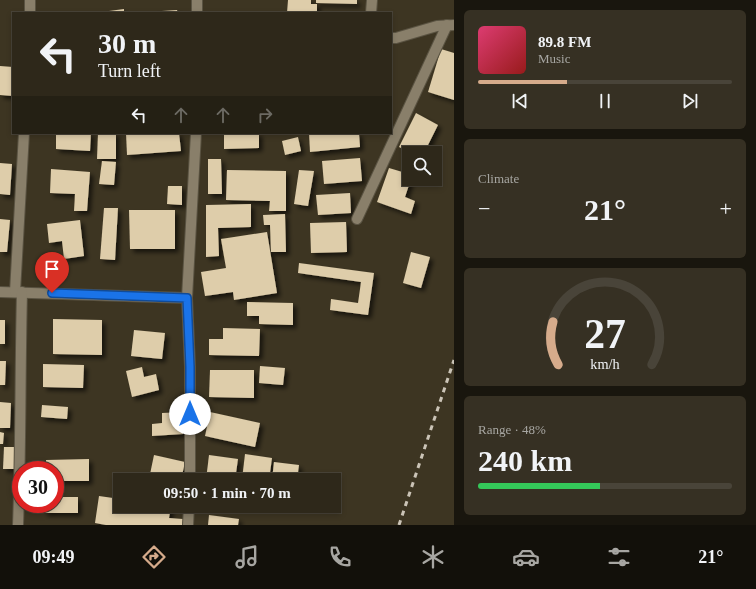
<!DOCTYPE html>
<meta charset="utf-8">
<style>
:root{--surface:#2e281a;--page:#363023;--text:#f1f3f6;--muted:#a7a6a2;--line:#494439;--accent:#d6ab8b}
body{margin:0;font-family:"Times New Roman",serif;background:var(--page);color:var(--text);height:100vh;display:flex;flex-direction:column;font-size:15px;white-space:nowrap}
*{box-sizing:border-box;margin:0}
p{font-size:13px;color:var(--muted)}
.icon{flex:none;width:22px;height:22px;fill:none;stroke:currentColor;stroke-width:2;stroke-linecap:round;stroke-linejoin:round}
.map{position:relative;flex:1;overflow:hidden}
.side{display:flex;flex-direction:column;gap:10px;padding:10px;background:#19160e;width:302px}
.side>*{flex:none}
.hud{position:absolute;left:12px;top:12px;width:380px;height:122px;border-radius:0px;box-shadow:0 2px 6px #0003,0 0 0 1px var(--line);background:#2e281a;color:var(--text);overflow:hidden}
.buttons{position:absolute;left:402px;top:146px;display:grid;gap:8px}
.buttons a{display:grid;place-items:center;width:40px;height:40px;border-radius:0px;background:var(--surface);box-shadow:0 2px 6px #0003,0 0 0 1px var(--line);font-size:20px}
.speed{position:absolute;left:12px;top:461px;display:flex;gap:8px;font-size:20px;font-weight:700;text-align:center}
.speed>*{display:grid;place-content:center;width:52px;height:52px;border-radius:50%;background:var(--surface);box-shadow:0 2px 6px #0003,0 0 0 1px var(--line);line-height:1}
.speed .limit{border:6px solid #d22;background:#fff;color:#111}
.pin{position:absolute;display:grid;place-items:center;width:34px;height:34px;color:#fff;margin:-41px -17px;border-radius:50% 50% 50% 0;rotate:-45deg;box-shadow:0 0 4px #0007}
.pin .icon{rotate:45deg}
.me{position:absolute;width:44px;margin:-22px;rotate:0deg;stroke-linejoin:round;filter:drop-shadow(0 0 3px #0008)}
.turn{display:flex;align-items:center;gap:14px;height:84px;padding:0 20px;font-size:18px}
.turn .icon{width:52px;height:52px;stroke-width:2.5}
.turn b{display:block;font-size:28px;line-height:34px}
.lanes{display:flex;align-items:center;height:38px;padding:0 20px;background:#0003;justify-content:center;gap:20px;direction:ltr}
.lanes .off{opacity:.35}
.big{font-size:30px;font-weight:800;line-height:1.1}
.side .card{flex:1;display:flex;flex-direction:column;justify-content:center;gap:6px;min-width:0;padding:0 14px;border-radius:6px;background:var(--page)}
.side .dial{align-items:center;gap:0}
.dial svg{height:104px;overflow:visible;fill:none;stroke:var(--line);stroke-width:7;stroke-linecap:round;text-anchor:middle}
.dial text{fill:var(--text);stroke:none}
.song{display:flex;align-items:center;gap:12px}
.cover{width:48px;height:48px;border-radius:6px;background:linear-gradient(135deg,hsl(340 70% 55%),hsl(0 70% 35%))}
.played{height:4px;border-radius:2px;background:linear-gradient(90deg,var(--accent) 35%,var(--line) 35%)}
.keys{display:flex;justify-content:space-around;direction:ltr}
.heat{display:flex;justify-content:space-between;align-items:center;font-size:22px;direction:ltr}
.charge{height:6px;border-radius:3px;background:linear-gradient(90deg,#34c759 48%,var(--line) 0)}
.trip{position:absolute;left:113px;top:473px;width:228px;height:40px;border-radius:0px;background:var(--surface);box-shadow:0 2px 6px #0003,0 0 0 1px var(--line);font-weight:800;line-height:40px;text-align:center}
.dock{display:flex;height:64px;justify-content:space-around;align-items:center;background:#12100a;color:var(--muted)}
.dock .icon{width:28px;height:28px}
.dock .active{color:var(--accent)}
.dock b{font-size:18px;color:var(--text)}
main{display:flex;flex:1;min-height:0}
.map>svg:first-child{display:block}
</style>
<main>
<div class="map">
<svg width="454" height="525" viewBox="0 0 454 525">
<defs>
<filter id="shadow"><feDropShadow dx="3.5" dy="3.5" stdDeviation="2" flood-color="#0009"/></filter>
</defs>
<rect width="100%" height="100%" fill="#3d3522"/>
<g fill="#decdaa" filter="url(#shadow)">
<path d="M288,0H311V4H317V13H287Z"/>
<path d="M316,0H357V4L316,3Z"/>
<path d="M124,9V13H109V11Z"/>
<path d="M177,10L178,13H147V12Z"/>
<path d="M441,49L454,53V100L428,92Z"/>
<path d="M0,66L13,67V96L0,95Z"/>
<path d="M416,113L438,125L424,153H411L399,147Z"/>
<path d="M56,133H91L90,151L56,149Z"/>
<path d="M98,133H116V159H97Z"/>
<path d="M126,133H179L181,151L127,155Z"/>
<path d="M224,133H259V148L224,149Z"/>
<path d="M309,133H359L360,147L310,152Z"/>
<path d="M298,137L301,151L285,155L282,141Z"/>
<path d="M360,158L362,181L324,184L322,161Z"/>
<path d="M208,159H221L222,194H208Z"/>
<path d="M102,161L116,162L114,185L99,184Z"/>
<path d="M0,163L12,164L10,195L0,194Z"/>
<path d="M389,168L409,174V179H411L405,197L415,201L411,214L377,202Z"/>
<path d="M51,169L90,172L87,211H74L75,194L50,193Z"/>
<path d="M227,170L286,171V211H269L270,201L226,200Z"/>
<path d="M299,170L314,171L308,206L294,204Z"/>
<path d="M168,186H182V205L167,204Z"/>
<path d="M350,193L351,213L318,215L316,195Z"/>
<path d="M251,204V227L218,228L219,256L206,257V205Z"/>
<path d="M104,208H118L115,260L100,259Z"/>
<path d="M129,210H175V249H130Z"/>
<path d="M285,214L286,252H271L270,225H264L263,215Z"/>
<path d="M0,219L10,220L7,252H0Z"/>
<path d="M80,220L84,256L64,259L62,241L49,243L47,224Z"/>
<path d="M346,222L347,252L311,253L310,223Z"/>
<path d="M267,232L277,293L234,300L233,292L205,296L201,272L226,268L221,239Z"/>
<path d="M411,252L430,257L421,288L403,283Z"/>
<path d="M299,263L374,273L368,315L330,310L331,299L358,303L361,282L298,273Z"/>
<path d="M247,302L293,303V325L259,324V316H247Z"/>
<path d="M53,319L102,320V355L53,354Z"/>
<rect x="0" y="320" width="5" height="24"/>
<path d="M223,328L260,329L259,356L209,355V339H223Z"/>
<path d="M134,330L165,333L162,359L131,356Z"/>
<path d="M0,361H6L5,385H0Z"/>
<path d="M43,364L84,365L83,388L43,387Z"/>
<path d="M260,366L285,368L283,385L259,383Z"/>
<path d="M142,367L144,377L156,374L159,390L132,397L126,371Z"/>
<path d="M210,370H254V398L209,397Z"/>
<path d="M0,402L11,403L10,428H0Z"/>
<path d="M42,405L68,407L67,419L41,417Z"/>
<path d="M182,412L183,434L152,436V424L162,423V413Z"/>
<path d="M210,412L260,423L255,447L205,436Z"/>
<path d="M0,432L4,433L3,444H0Z"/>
<path d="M4,447H17L16,469H3Z"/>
<path d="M245,454L272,458L269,480H242Z"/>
<path d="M154,455L185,462L181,480H153L149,479Z"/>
<path d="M209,455L238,459L235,480H206Z"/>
<path d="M89,459V481H55V470H46V460Z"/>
<path d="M274,462L299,465L297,480H272Z"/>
<path d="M99,496L120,499V506H171L169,518L183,519L182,525H106L95,523Z"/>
<path d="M55,497H78V513H44V504H55Z"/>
<path d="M209,515L239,519L238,525H208Z"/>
</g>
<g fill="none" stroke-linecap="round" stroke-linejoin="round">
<g stroke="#5a5342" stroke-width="12">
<g id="minor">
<path d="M197,0V13"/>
<path d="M30,13V0"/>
<path d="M371,13L372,0"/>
<path d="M391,38H396L437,26L454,25"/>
<path d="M357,219L447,25"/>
<path d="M0,292L187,298"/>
<path d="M15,292L24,133"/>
<path d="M190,480V367L187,298L196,133"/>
<path d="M18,525C21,447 20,370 22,292"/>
<path d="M188,525L189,506"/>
</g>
</g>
<use href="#minor" stroke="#897f6a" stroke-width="10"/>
<path stroke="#cbc4b7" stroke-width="3" stroke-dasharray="5 5" stroke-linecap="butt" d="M399,525L454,360"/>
</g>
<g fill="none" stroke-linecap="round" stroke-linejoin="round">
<g stroke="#114b97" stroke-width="10">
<path id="route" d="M52,293L187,298L190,367V414"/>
</g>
<use href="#route" stroke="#1a73e8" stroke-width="7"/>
</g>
</svg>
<div class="buttons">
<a><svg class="icon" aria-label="search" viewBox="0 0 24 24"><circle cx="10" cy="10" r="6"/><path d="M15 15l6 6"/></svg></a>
</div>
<div class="speed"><div class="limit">30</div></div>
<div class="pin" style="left:52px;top:293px;background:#d93025"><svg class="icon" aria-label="arrive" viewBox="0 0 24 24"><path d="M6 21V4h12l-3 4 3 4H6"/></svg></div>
<svg class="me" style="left:190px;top:414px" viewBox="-20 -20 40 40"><circle r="19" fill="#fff"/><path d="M0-13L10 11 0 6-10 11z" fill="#1a73e8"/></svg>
<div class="trip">09:50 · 1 min · 70 m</div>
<div class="hud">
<div class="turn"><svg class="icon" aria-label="left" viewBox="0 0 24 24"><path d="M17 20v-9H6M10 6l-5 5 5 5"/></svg><div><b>30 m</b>Turn left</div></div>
<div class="lanes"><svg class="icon" aria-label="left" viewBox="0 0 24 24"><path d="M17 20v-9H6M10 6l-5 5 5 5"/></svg><svg class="icon off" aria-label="ahead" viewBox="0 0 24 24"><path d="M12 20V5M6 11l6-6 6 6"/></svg><svg class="icon off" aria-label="ahead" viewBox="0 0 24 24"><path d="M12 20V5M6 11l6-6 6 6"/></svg><svg class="icon off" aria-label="right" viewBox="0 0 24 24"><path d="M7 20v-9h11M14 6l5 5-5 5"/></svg></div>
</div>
</div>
<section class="side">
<div class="card">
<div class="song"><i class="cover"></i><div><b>89.8 FM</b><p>Music</p></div></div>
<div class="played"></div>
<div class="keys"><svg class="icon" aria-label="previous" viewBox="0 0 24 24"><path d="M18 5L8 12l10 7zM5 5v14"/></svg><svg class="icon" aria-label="pause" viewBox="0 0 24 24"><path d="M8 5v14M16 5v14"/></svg><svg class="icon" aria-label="next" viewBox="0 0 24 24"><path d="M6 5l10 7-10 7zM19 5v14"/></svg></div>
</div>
<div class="card"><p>Climate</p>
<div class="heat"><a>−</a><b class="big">21°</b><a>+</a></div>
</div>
<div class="card dial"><svg viewBox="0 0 100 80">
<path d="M14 69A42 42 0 1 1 86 69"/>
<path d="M14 69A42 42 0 0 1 10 36" stroke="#d6ab8b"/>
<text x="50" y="56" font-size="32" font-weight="700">27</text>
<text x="50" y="72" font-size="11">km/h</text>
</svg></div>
<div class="card"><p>Range · 48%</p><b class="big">240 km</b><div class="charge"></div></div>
</section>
</main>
<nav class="dock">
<b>09:49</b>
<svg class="icon active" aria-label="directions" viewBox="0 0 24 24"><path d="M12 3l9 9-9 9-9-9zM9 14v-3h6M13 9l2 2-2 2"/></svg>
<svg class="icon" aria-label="music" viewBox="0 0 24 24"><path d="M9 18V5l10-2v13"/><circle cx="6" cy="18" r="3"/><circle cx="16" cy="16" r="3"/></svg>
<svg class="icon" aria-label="phone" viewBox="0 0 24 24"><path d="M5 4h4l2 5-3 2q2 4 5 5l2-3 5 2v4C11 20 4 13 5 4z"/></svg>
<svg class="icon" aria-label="climate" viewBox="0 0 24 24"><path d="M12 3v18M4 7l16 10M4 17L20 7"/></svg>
<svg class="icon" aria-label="car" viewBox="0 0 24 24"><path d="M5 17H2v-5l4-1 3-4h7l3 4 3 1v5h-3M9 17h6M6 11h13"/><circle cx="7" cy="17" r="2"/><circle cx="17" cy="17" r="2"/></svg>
<svg class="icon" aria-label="filters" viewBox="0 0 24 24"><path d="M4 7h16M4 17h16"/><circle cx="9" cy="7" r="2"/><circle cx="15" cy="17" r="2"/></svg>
<b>21°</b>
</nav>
